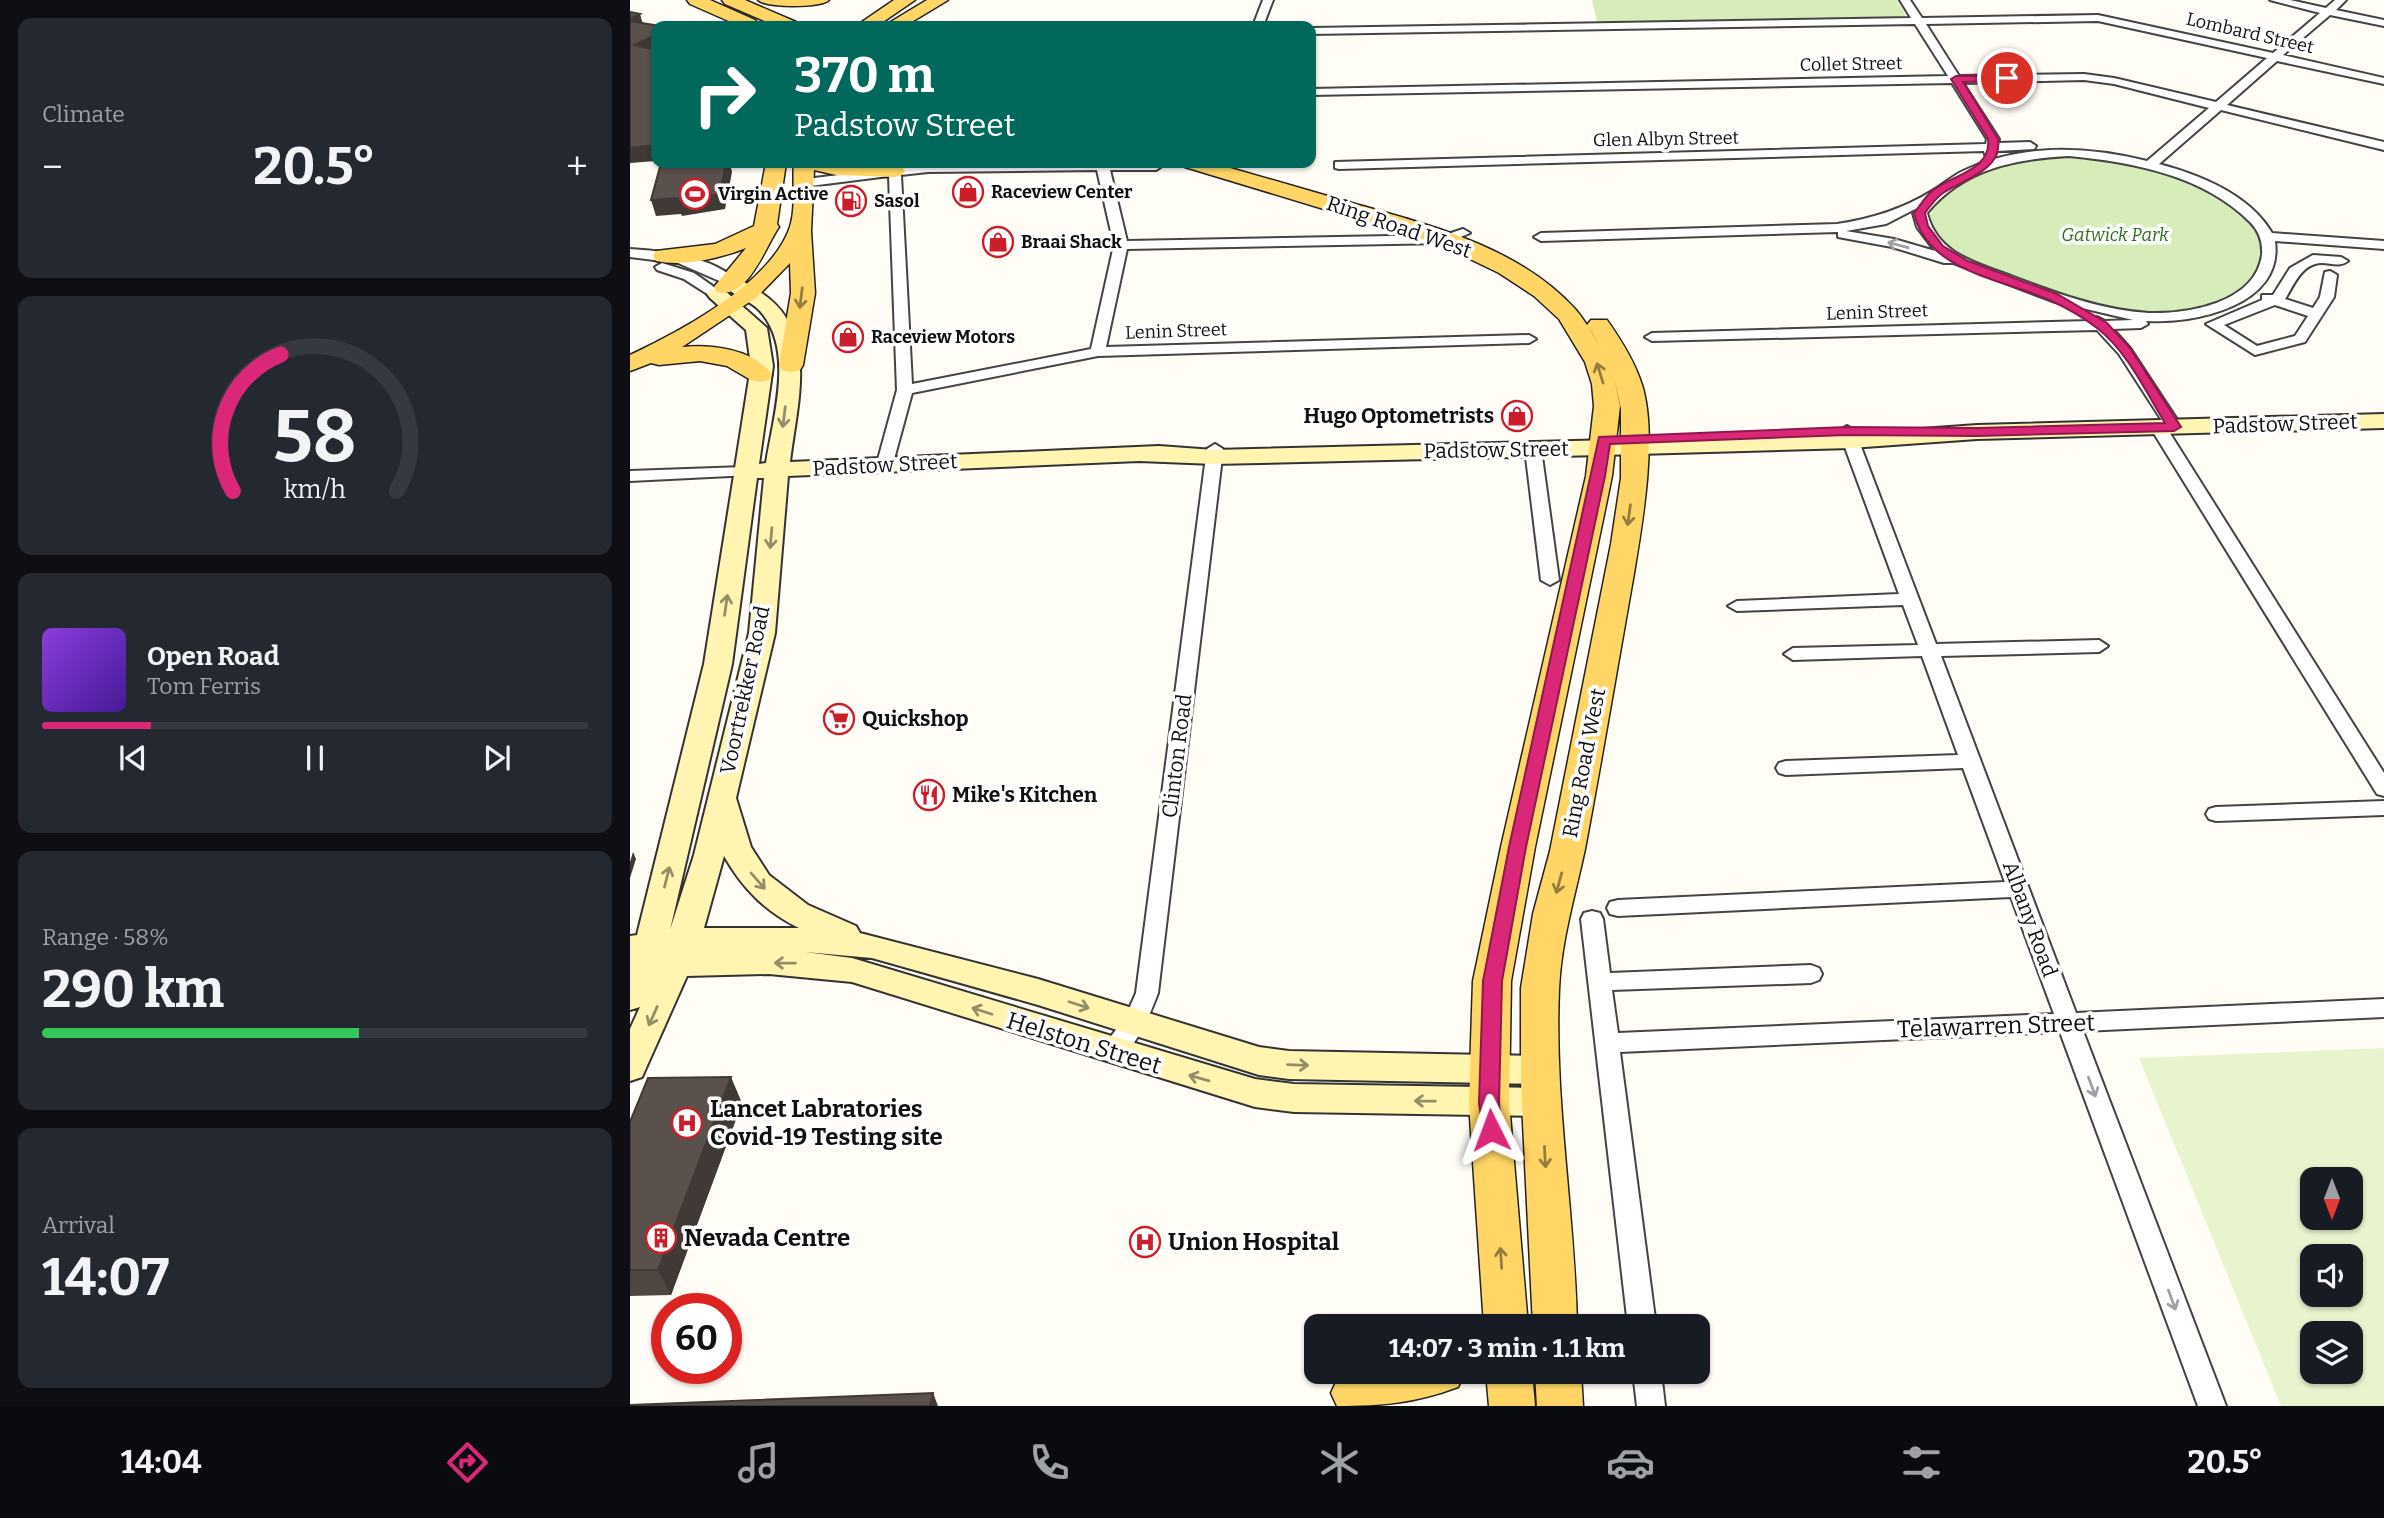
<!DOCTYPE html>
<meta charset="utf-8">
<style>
:root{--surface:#171b24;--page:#242831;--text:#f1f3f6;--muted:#9ea1a6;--line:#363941;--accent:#db2777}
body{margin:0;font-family:Bitter,serif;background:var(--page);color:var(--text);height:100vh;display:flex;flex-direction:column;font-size:26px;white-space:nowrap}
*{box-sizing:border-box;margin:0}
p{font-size:23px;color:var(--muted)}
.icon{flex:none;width:38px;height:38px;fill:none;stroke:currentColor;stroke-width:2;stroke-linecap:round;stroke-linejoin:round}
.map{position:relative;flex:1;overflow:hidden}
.sheet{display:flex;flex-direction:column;gap:18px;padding:18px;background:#0d0f14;width:630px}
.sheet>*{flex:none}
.top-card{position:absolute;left:21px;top:21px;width:665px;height:147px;border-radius:14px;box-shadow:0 2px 5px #0004;background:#00695c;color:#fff;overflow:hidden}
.needle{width:46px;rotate:180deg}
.buttons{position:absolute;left:1670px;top:1167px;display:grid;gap:14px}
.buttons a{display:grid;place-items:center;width:63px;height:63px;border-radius:14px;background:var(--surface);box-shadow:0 2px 5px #0004;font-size:35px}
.speed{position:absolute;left:21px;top:1293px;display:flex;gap:14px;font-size:35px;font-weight:700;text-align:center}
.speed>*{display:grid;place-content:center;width:91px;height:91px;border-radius:50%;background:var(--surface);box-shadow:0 2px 5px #0004;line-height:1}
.speed .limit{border:10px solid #d22;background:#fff;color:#111}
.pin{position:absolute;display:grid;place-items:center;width:60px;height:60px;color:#fff;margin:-30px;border:4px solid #fff;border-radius:50%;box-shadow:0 2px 7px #0007}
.me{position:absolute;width:77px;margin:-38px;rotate:357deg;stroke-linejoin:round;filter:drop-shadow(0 0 5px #0008)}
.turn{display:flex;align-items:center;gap:24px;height:147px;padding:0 28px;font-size:32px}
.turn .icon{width:91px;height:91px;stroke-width:2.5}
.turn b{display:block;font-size:49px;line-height:60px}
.big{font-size:52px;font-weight:700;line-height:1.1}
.sheet .widget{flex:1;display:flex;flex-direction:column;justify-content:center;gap:10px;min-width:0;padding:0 24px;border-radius:14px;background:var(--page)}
.sheet .dial{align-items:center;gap:0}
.dial svg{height:182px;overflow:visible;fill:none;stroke:var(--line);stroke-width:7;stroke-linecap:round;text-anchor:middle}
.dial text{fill:var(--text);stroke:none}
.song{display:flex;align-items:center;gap:21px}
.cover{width:84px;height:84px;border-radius:10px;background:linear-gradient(135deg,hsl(270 70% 55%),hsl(260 70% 35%))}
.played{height:7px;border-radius:4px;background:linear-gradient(90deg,var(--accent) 20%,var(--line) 20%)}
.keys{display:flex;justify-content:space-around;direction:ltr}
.heat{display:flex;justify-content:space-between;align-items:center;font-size:38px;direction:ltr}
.charge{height:10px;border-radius:5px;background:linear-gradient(90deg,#34c759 58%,var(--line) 0)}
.trip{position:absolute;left:674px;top:1314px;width:406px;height:70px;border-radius:14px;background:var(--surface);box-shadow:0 2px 5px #0004;font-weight:700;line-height:70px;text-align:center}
.tabs{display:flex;height:112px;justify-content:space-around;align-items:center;background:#090b0e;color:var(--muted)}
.tabs .icon{width:49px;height:49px}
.tabs .active{color:var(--accent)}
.tabs b{font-size:32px;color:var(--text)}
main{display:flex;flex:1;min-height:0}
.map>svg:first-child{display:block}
</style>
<main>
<section class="sheet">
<div class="widget"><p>Climate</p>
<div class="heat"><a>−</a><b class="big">20.5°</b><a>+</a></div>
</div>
<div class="widget dial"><svg viewBox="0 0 100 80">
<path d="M14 69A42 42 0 1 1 86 69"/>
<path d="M14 69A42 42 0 0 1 35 9" stroke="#db2777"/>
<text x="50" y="56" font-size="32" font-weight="700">58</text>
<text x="50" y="72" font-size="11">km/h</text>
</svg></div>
<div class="widget">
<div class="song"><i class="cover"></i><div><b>Open Road</b><p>Tom Ferris</p></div></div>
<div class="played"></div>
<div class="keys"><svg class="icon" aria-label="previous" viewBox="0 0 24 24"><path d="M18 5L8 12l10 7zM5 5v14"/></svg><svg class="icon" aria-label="pause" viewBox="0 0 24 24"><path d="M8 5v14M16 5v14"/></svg><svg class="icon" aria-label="next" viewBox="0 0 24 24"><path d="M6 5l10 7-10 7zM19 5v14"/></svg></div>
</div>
<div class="widget"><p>Range · 58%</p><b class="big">290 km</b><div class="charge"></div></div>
<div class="widget"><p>Arrival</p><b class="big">14:07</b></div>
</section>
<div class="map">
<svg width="1754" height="1406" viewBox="0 0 1754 1406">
<rect width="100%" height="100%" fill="#fffdf5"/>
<g fill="#d6edba">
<path d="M962,0H1267L1276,15L1274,19L968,26Z"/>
<path d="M1448,155C1500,164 1601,181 1627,234C1633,247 1634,261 1625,273C1607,299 1582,307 1553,311C1530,314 1507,313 1484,309C1450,304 1323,263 1305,236C1277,193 1376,162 1406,157C1419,154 1435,156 1448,155Z"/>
</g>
<path fill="#e7f4cd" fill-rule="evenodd" d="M1754,1048V1406H1651L1509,1058ZM1682,1180H1720V1218H1682ZM1682,1256H1720V1295H1682ZM1682,1334H1720V1372H1682Z"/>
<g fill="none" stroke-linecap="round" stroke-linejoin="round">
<g stroke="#444" stroke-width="4">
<g id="street">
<path d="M633,0H643L633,26H623Z"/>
<path d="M1270,0H1280L1292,18L1468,15L1643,53L1690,13L1640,0H1660L1696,8L1705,0H1716L1706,10L1754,20V26L1700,15L1653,55L1754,78V84L1647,61L1597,105L1754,142V150L1591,110L1529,164C1570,175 1619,194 1642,233L1754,241V249L1645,241C1654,306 1564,324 1516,321L1518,324L1511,328L1483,329L1500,348L1552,427L1544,432L1538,430L1489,354L1467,330L1022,341L1015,337L1022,333L1460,321L1467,317L1475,321L1503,320L1422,301L1323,263H1314L1262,247L1208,237V232L911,241L904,237L911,233L1207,224C1241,219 1273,209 1302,191C1313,185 1322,176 1333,171C1391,143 1456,146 1517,161L1579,108L1484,84L1454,80L1333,83L1369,139L1368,143L1400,142L1406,146L1404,149L1367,151L1364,157H1356L1354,151L709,169L705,168V162L1356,144L1357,139L1322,83L681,95V89L1318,76L1285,24L681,34V28L1281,18ZM1468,21L1637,58L1586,102L1484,78L1454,74L1329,76L1296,24ZM1439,156C1502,162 1573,175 1620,222C1629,231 1633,242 1632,255C1625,303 1559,314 1519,313C1471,310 1426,293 1381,276C1346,263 1307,254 1297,213C1333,169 1384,159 1439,156ZM1287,208L1283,213L1287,227L1305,251L1264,239L1216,231L1256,224Z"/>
<path d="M528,163L532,166L526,170H480L497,241L815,235L833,229L840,233L817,243L497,249L476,347L899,335L906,339L899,343L468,356L282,393L263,463L261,466H249L247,463L267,390L259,176L172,187L166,183L168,180L298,164ZM467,170L484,245L461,349L282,384L271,175L298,172Z"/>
<path d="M0,249C34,251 83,256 108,282L101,286L48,263L0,257Z"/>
<path d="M1683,255L1711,257L1718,261C1708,269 1696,260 1685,264C1669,269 1663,287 1655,299L1683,308L1690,297L1695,272L1700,271L1707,275L1704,297L1675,342L1625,355L1576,324L1632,300V295H1643L1660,268ZM1645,305L1678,316L1665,336L1627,346L1594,325Z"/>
<path d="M32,263L64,273L94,294L87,298L82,297L54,279L27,270L25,267Z"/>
<path d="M1528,422L1536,427L1754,773V796L1747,794L1520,427Z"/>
<path d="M1217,426L1225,431L1306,644L1469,640L1478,646L1469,652L1311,656L1446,1013L1754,999V1017L1453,1031L1596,1406H1568L1430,1032L990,1052L1026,1326H998L951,919L954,913L962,911L970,913L973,919L980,973L1181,965L1189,968L1192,974L1189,980L1181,983L982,990L988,1033L1424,1014L1381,897L988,916L980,914L977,908L980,902L988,900L1375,882L1333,768L1156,775L1149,773L1146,768L1149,763L1156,761L1328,755L1292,656L1163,660L1154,654L1163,648L1288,645L1273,605L1107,611L1098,606L1107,601L1269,594L1209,431Z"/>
<path d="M585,444L593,449L528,993C520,1014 500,1068 473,1059L469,1052L495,1018L506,993L577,449Z"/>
<path d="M903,444L911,449L929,580L920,585L911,580L895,449Z"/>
<path d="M114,467L120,469L122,472L120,475L0,481V471Z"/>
<path d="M1754,801V815L1586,821L1579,819L1576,814L1579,809L1586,807Z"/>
<path d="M1003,1372H1031L1035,1406H1007Z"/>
</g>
</g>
<g stroke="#333" stroke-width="4">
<path id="secondary" d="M101,276C112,279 120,286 130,292C190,331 167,402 160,462L529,446L584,450L1221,434L1347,425L1754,414V428L1347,439L1221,448L973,455L584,464L509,461L158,476L145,633L106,798L121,847L139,875L178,905L226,926L230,933L408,979L629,1047L659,1051L911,1056L923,1060L928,1070L923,1080L911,1084L659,1079L629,1075L408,1005L242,958L175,952L222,958L625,1079L664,1084L912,1088L924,1092L930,1102L924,1112L912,1116L664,1112L625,1107L222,982L139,974L57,976L12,1077L0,1081V1029L10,1007L0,1010V936L7,935L74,664L104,475L102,472L105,468L121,366L116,330L80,298L77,294L80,290H94L137,328L143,366L129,464L136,463C143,417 165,350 130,311C119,299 100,295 91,282L94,278ZM127,478H134L119,633L64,855L40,930L102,664ZM94,856C113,889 135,911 169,928H74Z"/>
</g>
<g stroke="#222" stroke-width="3">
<g id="primary">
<path d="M57,0H80L125,20L128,24L110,26L60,4Z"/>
<path d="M92,0H115L166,22L169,26H146L95,4Z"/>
<path d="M128,0H199C191,8 136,8 128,0Z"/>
<path d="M264,0H285L247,26H226Z"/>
<path d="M297,0H318L275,26H254Z"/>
<path d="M136,163H156L147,224L149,227C135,247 118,300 87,292L84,287L116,248C91,258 53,267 26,261L23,256L26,251L85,244L124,226Z"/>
<path d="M164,163L265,165L272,167L275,171L272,175L265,177L206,175L184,170L181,231L185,293L173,365L170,370L161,372L152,370L149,365L161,293L160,263L127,297L52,347C80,344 125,349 142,375L139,380L130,382L121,380L97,366L70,361L29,365L21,363L0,371V355C51,331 135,286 158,232C167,212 162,185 164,163Z"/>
<path d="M552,163H583C629,176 676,190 722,203C799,225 890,247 946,310C957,323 966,340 975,355L957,325L961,320H977C991,340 1005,362 1012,385C1028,436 1012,526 1003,579C987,669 972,759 955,849C945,896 931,941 929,989C924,1102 945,1214 947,1326H903L891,1083V988L903,914L920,851L981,544L991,478V409L984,377L990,406L982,476L905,847L881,981L879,1103L898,1326H854L839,1103L843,981L871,847L956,476L964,406L962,384L955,362L929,319L904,296L869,273L809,244L555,167Z"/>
<path d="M723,1372H835L828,1387C785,1403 752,1406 707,1406L701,1393L708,1378Z"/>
<path d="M856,1372H902L905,1406H859Z"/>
<path d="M905,1372H951L953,1406H907Z"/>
</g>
</g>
<use href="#street" fill="#fff" fill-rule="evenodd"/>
<use href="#secondary" fill="#fff4b0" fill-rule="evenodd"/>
<use href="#primary" fill="#ffd665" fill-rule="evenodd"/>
</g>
<path fill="#4e4641" d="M112,1103L41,1295L0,1296V1122Z"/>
<g fill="#403935">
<path d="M10,14L14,28L0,30V19Z"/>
<path d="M26,35V51L4,45Z"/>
<path d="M26,145V161L0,163V148Z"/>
<path d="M96,163H100L102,172L95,209L52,216L51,214L26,216L21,200Z"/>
<path d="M3,852L6,859L0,878V862Z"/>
<path d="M101,1077L112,1103L41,1295L28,1270Z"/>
<path d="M303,1393L308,1406H300Z"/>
</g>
<g fill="#5b514c" stroke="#403935" stroke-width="2">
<path d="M0,12L10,14L0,19Z"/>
<path d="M0,21L30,26H26V35L4,45L26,50V145L0,148Z"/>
<path d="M31,163H96L90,194L47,201L48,198L21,200Z"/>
<path d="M101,1077L28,1270H0V1122L18,1078Z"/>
<path d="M303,1393L300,1406H0V1405Z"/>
</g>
<defs><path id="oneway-shaft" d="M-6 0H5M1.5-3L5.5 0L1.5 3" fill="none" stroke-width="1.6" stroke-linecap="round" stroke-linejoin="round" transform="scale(1.75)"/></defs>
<g stroke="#a0a0a0">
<use href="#oneway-shaft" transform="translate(1268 245) rotate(-165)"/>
<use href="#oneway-shaft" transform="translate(1462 1087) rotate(70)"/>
<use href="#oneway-shaft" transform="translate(1542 1300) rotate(70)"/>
</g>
<g stroke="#947d3f">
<use href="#oneway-shaft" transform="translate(171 298) rotate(97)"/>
<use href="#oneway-shaft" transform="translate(970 373) rotate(-107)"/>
<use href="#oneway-shaft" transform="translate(999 515) rotate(98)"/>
<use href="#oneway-shaft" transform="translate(929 883) rotate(105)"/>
<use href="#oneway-shaft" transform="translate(915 1157) rotate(87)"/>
<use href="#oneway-shaft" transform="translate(871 1258) rotate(-94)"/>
</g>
<g stroke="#948e68">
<use href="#oneway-shaft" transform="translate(154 417) rotate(97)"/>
<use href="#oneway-shaft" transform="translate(141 538) rotate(95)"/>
<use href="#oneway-shaft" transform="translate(96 605) rotate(-82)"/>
<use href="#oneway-shaft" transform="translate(37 877) rotate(-76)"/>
<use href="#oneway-shaft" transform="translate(128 881) rotate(49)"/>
<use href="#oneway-shaft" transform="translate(155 963) rotate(-179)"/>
<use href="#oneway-shaft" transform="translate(449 1005) rotate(18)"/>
<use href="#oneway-shaft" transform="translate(352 1011) rotate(-162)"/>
<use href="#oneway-shaft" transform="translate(23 1016) rotate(114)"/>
<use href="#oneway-shaft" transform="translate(668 1065) rotate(2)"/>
<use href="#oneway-shaft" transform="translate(569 1078) rotate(-164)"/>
<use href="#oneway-shaft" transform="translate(795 1101) rotate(-179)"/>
</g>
<path fill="#db2777" stroke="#8e194d" stroke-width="2" d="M1381,76V80L1377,81L1333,82L1368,139C1373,170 1334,179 1313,193C1306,198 1300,206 1295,213L1298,226L1313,246L1338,261L1427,294L1477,323L1500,348L1551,427L1544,431L1347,436L1217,435L980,444L975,476L896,847L872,981L869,1103L871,1130L868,1136L861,1139L854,1136L849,1103L853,981L879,847L969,437L1217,427L1347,428L1535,423C1516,392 1497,351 1467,328C1453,317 1433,306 1417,299C1371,279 1297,271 1284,213C1290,206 1294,198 1301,192C1320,175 1362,171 1358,139L1321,79L1326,76Z"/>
<defs>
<g id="shop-ring" transform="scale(1.575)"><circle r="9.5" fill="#fff" stroke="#cc1e2a" stroke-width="1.5"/><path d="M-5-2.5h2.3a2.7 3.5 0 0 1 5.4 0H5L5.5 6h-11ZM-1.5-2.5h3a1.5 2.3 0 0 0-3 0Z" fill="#cc1e2a"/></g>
<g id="stadium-ring" transform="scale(1.575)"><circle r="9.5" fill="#fff" stroke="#cc1e2a" stroke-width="1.5"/><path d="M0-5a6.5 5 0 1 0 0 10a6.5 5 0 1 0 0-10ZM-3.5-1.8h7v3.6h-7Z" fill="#cc1e2a"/></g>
<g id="fuel-ring" transform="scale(1.575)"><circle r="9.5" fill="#fff" stroke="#cc1e2a" stroke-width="1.5"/><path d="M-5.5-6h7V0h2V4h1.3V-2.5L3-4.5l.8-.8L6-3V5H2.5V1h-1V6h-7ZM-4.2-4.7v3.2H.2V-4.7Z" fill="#cc1e2a"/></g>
<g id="supermarket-ring" transform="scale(1.575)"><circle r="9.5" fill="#fff" stroke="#cc1e2a" stroke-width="1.5"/><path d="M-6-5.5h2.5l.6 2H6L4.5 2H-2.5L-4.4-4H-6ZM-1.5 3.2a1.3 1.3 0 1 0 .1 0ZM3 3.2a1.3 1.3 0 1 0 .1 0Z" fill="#cc1e2a"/></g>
<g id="restaurant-ring" transform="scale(1.575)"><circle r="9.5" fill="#fff" stroke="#cc1e2a" stroke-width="1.5"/><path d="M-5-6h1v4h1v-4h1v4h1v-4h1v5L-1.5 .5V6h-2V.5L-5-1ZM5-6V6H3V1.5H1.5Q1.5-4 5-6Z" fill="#cc1e2a"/></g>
<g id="hospital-ring" transform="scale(1.575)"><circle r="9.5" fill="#fff" stroke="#cc1e2a" stroke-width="1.5"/><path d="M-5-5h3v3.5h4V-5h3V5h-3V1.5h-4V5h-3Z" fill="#cc1e2a"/></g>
<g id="building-ring" transform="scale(1.575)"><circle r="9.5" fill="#fff" stroke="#cc1e2a" stroke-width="1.5"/><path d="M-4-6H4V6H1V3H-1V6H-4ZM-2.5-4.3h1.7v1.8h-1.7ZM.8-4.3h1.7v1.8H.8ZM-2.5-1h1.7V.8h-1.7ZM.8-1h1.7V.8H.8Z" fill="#cc1e2a"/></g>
</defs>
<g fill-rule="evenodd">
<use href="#shop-ring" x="338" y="192"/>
<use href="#stadium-ring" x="65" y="194"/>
<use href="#fuel-ring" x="221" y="201"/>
<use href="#shop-ring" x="368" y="242"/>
<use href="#shop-ring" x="218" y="337"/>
<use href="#shop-ring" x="887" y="416"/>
<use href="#supermarket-ring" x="209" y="719"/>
<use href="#restaurant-ring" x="299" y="795"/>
<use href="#hospital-ring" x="57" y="1123"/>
<use href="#building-ring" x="31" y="1238"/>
<use href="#hospital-ring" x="515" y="1242"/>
</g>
<g text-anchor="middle" stroke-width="7" stroke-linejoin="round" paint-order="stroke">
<g font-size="18" fill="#111" stroke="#fff">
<text transform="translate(1620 33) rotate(13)" y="6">Lombard Street</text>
<text transform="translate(1221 64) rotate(-1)" y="6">Collet Street</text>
<text transform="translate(1036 139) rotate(-1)" y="6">Glen Albyn Street</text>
<text transform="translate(1247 312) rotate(-2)" y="6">Lenin Street</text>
<text transform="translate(546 331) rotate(-2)" y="6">Lenin Street</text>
</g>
<g font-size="18" font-weight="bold" fill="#111" stroke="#fff" text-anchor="start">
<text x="361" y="198">Raceview Center</text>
<text x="88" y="200">Virgin Active</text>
<text x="244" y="207">Sasol</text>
<text x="391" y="248">Braai Shack</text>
<text x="241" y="343">Raceview Motors</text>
</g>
<g font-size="18" font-style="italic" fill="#2e6f1b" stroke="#fff">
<text x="1485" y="241">Gatwick Park</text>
</g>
<g font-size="21" fill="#111" stroke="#fff">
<text transform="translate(769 227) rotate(19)" y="7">Ring Road West</text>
<text transform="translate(1655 424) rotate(-2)" y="7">Padstow Street</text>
<text transform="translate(866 450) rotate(-1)" y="7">Padstow Street</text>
<text transform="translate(255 465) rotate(-3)" y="7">Padstow Street</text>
<text transform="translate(115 690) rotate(-78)" y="7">Voortrekker Road</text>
<text transform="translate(547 756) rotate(-83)" y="7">Clinton Road</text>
<text transform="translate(954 763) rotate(-79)" y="7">Ring Road West</text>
<text transform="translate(1400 919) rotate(70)" y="7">Albany Road</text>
</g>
<g font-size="21" font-weight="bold" fill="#111" stroke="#fff" text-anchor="start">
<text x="864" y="423" text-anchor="end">Hugo Optometrists</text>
<text x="232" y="726">Quickshop</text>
<text x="322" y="802">Mike's Kitchen</text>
</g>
<g font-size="24" fill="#111" stroke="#fff">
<text transform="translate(1366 1026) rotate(-2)" y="8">Telawarren Street</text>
<text transform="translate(454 1043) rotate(17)" y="8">Helston Street</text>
</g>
<g font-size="24" font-weight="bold" fill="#111" stroke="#fff" text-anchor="start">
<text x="80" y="1117">Lancet Labratories<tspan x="80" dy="28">Covid-19 Testing site</tspan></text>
<text x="54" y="1246">Nevada Centre</text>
<text x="538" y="1250">Union Hospital</text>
</g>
</g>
</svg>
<div class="buttons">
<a><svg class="needle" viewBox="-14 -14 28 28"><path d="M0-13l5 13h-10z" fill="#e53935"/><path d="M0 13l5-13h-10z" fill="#9ea1a6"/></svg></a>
<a><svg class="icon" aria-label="sound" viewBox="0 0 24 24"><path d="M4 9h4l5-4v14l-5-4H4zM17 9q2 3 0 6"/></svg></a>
<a><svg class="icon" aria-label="layers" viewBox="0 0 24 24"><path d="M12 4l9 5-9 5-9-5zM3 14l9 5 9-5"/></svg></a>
</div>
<div class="speed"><div class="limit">60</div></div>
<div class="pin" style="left:1377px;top:78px;background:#d93025"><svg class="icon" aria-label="arrive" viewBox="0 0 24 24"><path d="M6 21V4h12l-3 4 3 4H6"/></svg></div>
<svg class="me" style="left:861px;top:1130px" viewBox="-20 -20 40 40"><path d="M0-17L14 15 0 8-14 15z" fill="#db2777" stroke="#fff" stroke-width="4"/></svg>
<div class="trip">14:07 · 3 min · 1.1 km</div>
<div class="top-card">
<div class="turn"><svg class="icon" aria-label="right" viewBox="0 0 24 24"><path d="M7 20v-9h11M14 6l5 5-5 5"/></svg><div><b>370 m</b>Padstow Street</div></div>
</div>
</div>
</main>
<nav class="tabs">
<b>14:04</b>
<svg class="icon active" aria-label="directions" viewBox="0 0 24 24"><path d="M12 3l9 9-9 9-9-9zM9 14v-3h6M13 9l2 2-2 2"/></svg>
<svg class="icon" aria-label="music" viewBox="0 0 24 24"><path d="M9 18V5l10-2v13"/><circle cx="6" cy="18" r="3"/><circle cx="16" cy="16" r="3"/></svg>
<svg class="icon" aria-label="phone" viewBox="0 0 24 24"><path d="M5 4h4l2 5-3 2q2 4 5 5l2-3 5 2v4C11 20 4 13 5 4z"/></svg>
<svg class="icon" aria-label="climate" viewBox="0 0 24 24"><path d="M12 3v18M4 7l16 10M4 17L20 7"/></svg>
<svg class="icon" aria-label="car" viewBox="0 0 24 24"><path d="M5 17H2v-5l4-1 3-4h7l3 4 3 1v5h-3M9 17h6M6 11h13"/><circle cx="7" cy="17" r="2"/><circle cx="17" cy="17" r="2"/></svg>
<svg class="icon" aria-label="filters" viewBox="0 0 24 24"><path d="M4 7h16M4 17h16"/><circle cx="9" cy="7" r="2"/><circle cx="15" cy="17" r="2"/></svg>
<b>20.5°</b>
</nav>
